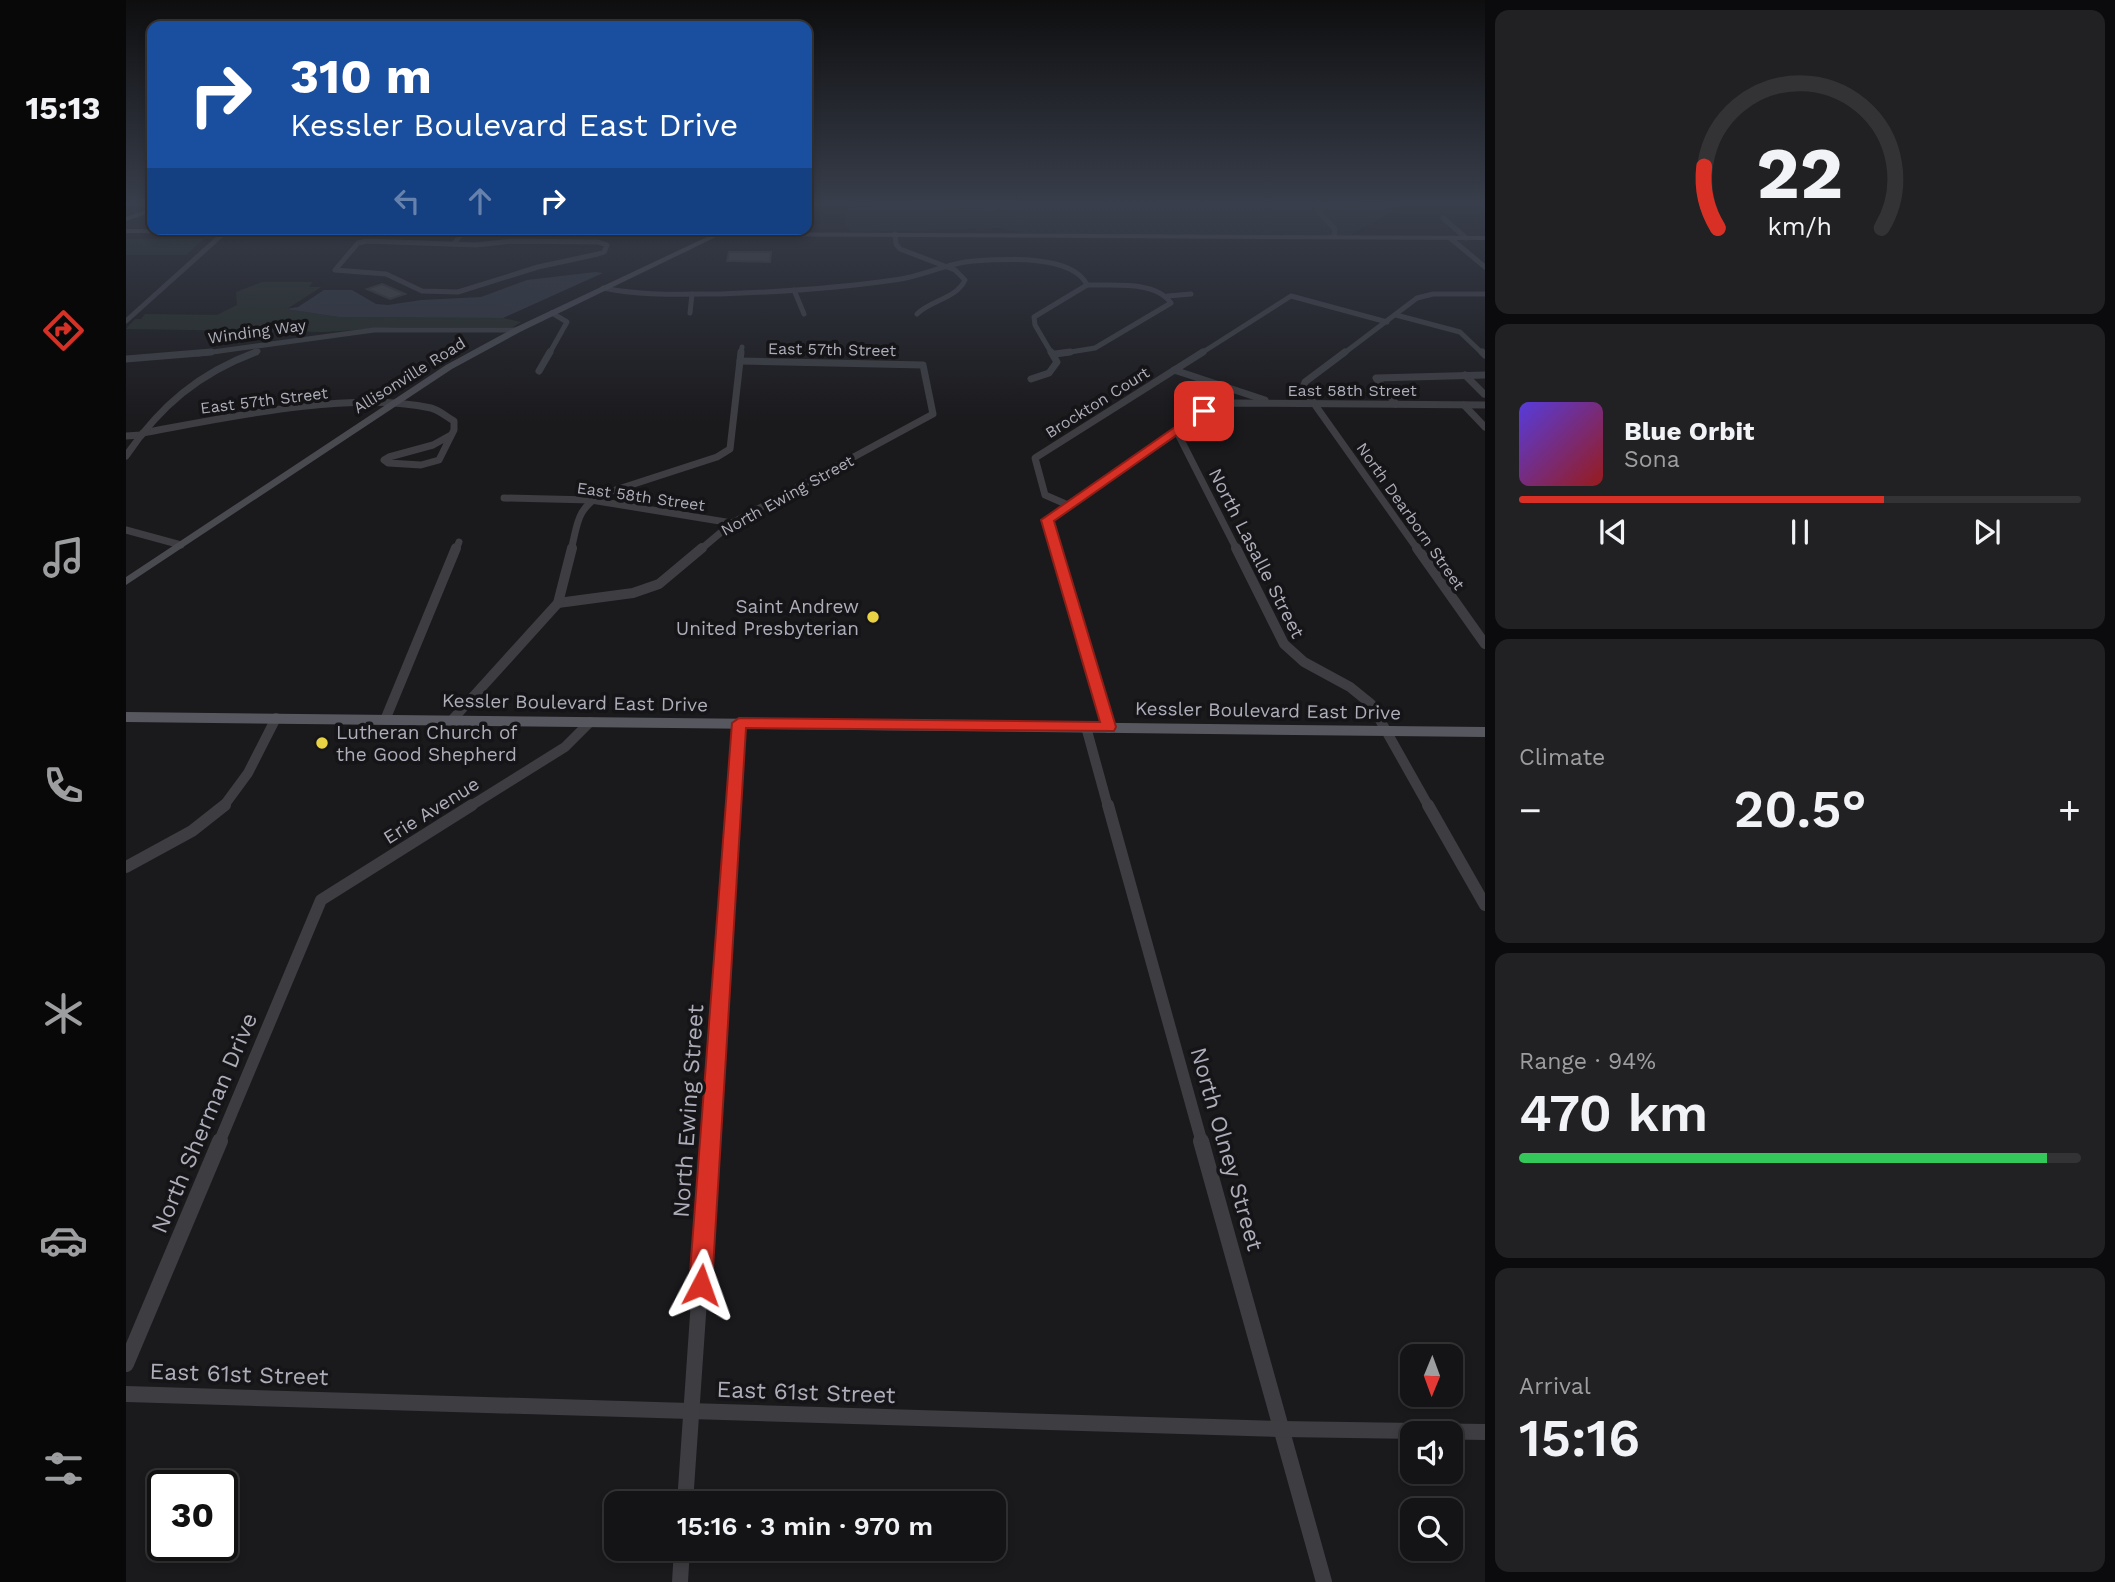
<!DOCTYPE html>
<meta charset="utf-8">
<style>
:root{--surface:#141315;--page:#212022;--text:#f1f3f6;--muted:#9d9ea0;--line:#333234;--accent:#d93025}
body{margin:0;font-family:"Work Sans",sans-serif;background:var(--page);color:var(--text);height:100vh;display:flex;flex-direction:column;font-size:26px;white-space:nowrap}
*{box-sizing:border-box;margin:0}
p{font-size:23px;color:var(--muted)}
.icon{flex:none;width:38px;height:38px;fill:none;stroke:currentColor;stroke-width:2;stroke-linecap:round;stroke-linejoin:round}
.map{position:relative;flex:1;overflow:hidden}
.panel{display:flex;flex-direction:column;gap:10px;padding:10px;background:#0b0a0c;width:630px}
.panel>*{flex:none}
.hud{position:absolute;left:21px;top:21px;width:665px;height:214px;border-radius:14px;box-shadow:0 4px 10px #0003,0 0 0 2px var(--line);background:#1a4fa0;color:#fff;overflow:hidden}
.needle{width:46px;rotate:181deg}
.fabs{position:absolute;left:1274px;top:1344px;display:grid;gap:14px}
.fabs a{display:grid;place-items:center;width:63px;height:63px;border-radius:14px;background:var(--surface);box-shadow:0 4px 10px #0003,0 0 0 2px var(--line);font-size:35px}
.speed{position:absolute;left:21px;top:1470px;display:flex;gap:14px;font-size:35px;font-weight:700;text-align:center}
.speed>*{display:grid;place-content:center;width:91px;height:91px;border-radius:50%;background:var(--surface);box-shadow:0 4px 10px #0003,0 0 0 2px var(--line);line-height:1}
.speed .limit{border:4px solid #111;border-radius:10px;background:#fff;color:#111}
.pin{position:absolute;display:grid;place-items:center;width:60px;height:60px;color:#fff;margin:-30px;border-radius:14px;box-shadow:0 4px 10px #0006}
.me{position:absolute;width:77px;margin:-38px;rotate:4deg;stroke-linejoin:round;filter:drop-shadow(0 0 5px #0008)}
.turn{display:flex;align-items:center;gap:24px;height:147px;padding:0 28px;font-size:32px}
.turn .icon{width:91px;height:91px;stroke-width:2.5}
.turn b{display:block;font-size:49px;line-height:60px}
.lanes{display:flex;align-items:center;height:66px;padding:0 28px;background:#0003;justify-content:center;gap:35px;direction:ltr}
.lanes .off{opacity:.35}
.big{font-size:52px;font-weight:600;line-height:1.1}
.panel .card{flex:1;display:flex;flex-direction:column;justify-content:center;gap:10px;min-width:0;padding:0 24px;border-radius:14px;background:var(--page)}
.panel .dial{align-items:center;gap:0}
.dial svg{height:182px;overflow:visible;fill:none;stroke:var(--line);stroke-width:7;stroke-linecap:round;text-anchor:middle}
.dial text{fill:var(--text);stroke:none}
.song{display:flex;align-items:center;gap:21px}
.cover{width:84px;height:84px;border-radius:10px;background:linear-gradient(135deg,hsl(250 70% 55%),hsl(0 70% 35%))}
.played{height:7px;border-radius:4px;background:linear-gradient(90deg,var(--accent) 65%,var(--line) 65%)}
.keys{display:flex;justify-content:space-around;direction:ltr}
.heat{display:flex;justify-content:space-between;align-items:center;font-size:38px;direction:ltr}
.charge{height:10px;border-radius:5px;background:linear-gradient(90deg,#34c759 94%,var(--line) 0)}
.trip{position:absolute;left:478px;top:1491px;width:402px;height:70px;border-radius:14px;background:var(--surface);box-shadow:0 4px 10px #0003,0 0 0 2px var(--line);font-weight:600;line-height:70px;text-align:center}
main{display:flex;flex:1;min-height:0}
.dock{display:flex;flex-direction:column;width:126px;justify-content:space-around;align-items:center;background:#080808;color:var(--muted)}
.dock .icon{width:49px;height:49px}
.dock .current{color:var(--accent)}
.dock b{font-size:32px;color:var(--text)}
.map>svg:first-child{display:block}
</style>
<main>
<nav class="dock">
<b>15:13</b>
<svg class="icon current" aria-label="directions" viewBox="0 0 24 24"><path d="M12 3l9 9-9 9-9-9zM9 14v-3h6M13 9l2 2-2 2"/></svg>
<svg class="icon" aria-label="music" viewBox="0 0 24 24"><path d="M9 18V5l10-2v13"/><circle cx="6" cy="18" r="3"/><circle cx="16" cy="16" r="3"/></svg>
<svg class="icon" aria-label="phone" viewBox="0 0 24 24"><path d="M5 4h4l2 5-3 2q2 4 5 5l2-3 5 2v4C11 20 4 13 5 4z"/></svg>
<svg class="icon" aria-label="climate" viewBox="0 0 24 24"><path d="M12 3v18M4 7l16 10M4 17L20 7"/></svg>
<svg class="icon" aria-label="car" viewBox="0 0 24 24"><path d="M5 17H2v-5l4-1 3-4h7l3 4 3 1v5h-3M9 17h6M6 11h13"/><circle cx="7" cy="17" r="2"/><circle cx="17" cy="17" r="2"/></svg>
<svg class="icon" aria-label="filters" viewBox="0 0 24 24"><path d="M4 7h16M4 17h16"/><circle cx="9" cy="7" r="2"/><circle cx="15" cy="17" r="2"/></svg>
</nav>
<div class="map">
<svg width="1359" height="1582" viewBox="0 0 1359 1582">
<rect width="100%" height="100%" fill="#1a191c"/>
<g fill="#242b26">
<path d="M1117,202H1281L1225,235L899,234L874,228L725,232L719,224L720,211L724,208L756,205L855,211L904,206L1072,208Z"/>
<path d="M0,239H78L60,255H0Z"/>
<path d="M136,282H187L183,287H195L161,309L213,317L377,318L395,322L387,327H273L198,332L0,329L9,319H15L19,314L91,315L111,305L110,292Z"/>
</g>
<g fill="#30353f">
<path d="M1117,202L1072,208L904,206L855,211L763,206L749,202Z"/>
<path d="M469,272L477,273L377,318L213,317L160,309L172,307L198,290H226L250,304L262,305L295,300L355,297L401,280Z"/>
</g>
<g fill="#414245" stroke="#343437" stroke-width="2">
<path d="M603,252H645L644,262L601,261Z"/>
<path d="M256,284L279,294L264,299L241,289Z"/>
</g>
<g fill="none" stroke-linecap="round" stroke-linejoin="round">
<g stroke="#3d3d42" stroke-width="5">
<path d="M1317,218L1340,238"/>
<path d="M769,234L770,244L774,249L829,270L839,280C830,299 805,300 791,314"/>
<path d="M1208,237L1209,229L1192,211L1194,207L1263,202"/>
<path d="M1324,238L1359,267"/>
<path d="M241,241L350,245L386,241L472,242L481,245L478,252L472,254L412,267L332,292L296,291L260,274L209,270L232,243Z"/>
<path d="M328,244L339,229"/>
<path d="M477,288C516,296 555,294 594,294C654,292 715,288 775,279C799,275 822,263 847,261C877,259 947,254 961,285"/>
<path d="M668,290L678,314"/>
<path d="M1042,296L1065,294"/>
<path d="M564,313L566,294"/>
<path d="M1270,315L1334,332L1357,354"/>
<path d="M0,321L99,232"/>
<path d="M72,354L248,330H391"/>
<path d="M125,354L132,351"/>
<path d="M423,354L441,322L426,313"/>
<path d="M615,354L616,347"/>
<path d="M926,354L909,325L908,317L961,285"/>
<path d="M932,354L969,348L1045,303C1029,280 986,286 961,285"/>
<path d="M1074,354L1165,296L1261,322"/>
<path d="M1217,354L1291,298L1307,294H1359"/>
</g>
<g stroke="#3d3d42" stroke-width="7">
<path d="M1219,352L1179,382L1177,388L1292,550"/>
<path d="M1356,352L1359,355"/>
<path d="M929,354L944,352"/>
<path d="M0,359L85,352"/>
<path d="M1048,370L1139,400"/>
<path d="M413,371L424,352"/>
<path d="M1339,375L1358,394"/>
<path d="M905,379L923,373L931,362L925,352"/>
<path d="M1270,404L1250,378L1359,375"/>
<path d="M1338,405L1359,427"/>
<path d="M1050,430L1111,550"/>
<path d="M17,433C98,418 225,390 305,408C313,410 321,417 328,421V430L313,460L295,465L262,463L258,460L263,457L307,445L325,435"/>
<path d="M0,436L15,435"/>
<path d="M0,456C34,406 73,373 130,352"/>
<path d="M378,498L465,500L606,523"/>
<path d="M942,505L919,495L909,458L1077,352"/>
<path d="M0,530L55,545"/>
<path d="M330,550L333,542"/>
<path d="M445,550C452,523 450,511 474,495L591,457L604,449L615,352"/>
<path d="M574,550L606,523L807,414L797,365L614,361"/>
<path d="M930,550L921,520L1089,406L1108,403L1359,405"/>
</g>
<g stroke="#3d3d42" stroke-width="10">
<path d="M929,548L983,728"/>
<path d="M1110,548L1158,644L1178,662L1224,687L1245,704L1303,807"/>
<path d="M1291,548L1359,644"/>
<path d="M432,603L507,593L533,584L576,548"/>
<path d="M259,720L330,548"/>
<path d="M326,720L432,603L446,548"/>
<path d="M960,727L982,807"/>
<path d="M97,807L122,773L150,718"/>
<path d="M343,807L439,747L464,722"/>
<path d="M607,807L613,723"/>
</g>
<g stroke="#3d3d42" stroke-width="12">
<path d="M982,805L1076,1143"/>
<path d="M1302,805L1359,905"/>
<path d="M0,867L66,831L99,805"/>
<path d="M93,1143L195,900L346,805"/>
<path d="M584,1143L607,805"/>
</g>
<g stroke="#3d3d42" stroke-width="16">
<path d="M1075,1141L1198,1582"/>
<path d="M0,1364L94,1141"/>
<path d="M0,1394L1155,1429L1359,1432"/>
<path d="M559,1503L584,1141"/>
<path d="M554,1582L556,1549"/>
</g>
<path fill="#494950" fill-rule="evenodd" d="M0,229L1359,236V240L592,236L394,332L326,369L0,585V577L320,365L388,328L583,236L0,233Z"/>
<g fill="#57575f" fill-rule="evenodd">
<path d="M26,208V212L0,221V217Z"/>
<path d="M0,712L1359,727V737L0,722Z"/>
</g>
</g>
<linearGradient id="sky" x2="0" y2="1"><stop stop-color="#0e0e0f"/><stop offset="0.48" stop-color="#383e4b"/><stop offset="1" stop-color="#383e4b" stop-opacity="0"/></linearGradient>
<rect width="1359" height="424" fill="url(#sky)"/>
<path fill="#d93025" stroke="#8d1f18" stroke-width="2" d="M1078,407L1083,411L1082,413L928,521L990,727L988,731L620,728L586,1285L583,1293L575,1297L566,1293L563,1285L606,723L613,718L974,722L915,520Z"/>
<g fill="#e9d244" stroke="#151417" stroke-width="2.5">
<circle cx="747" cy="617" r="7"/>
<circle cx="196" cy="743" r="7"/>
</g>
<g text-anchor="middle" stroke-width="7" stroke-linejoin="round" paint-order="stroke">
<g font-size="16" fill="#adaeba" stroke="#151417">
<text transform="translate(131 331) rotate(-8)" y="6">Winding Way</text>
<text transform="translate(706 349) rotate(1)" y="6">East 57th Street</text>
<text transform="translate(283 375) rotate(-32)" y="6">Allisonville Road</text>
<text x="1226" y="396">East 58th Street</text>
<text transform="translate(138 400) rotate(-7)" y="6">East 57th Street</text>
<text transform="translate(971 402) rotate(-32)" y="6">Brockton Court</text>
<text transform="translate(661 495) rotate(-29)" y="6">North Ewing Street</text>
<text transform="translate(515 496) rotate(8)" y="6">East 58th Street</text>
<text transform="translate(1285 516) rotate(55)" y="6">North Dearborn Street</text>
</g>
<g font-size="19" fill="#adaeba" stroke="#151417">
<text transform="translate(1131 553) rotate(63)" y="7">North Lasalle Street</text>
<text transform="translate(449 702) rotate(1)" y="7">Kessler Boulevard East Drive</text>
<text transform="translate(1142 710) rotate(1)" y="7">Kessler Boulevard East Drive</text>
<text transform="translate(305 810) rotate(-32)" y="7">Erie Avenue</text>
</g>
<g font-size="19" fill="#adaeba" stroke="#151417" text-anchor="end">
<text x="733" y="613">Saint Andrew<tspan x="733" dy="22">United Presbyterian</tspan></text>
<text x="210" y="739" text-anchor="start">Lutheran Church of<tspan x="210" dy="22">the Good Shepherd</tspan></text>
</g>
<g font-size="23" fill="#adaeba" stroke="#151417">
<text transform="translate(562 1111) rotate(-86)" y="8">North Ewing Street</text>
<text transform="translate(78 1123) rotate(-67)" y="8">North Sherman Drive</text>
<text transform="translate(1101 1149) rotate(74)" y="8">North Olney Street</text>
<text transform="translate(113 1374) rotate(2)" y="8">East 61st Street</text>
<text transform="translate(680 1392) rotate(2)" y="8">East 61st Street</text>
</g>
</g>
</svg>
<div class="fabs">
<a><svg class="needle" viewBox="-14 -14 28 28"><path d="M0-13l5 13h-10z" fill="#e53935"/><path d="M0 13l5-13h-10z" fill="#9d9ea0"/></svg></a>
<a><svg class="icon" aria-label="sound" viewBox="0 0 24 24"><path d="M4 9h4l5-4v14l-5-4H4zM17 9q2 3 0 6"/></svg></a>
<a><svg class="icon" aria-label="search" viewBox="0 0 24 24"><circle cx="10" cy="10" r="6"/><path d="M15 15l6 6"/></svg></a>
</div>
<div class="speed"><div class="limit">30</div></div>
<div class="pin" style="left:1078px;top:411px;background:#d93025"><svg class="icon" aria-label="arrive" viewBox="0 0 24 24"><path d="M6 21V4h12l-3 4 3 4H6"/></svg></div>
<svg class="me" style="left:575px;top:1285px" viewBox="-20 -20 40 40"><path d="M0-17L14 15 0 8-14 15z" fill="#d93025" stroke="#fff" stroke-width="4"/></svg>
<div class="trip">15:16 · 3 min · 970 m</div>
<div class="hud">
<div class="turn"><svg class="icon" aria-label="right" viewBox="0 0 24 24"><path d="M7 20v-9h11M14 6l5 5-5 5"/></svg><div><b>310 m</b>Kessler Boulevard East Drive</div></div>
<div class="lanes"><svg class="icon off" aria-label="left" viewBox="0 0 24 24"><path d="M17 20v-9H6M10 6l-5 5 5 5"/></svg><svg class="icon off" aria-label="ahead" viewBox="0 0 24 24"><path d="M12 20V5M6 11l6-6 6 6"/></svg><svg class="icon" aria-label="right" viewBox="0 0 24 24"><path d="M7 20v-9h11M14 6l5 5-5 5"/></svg></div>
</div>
</div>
<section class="panel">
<div class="card dial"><svg viewBox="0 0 100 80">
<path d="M14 69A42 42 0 1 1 86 69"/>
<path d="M14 69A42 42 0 0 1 8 42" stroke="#d93025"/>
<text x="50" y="56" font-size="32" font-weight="700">22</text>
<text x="50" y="72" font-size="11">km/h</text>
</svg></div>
<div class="card">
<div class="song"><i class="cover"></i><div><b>Blue Orbit</b><p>Sona</p></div></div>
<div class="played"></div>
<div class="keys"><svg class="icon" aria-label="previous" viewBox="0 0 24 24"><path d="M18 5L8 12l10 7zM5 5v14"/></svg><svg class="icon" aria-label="pause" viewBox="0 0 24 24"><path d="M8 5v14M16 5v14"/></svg><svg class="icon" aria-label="next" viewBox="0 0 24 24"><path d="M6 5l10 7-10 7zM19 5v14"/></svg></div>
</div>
<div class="card"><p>Climate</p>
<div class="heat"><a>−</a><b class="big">20.5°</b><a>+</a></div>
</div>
<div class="card"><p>Range · 94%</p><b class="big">470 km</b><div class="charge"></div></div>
<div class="card"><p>Arrival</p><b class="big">15:16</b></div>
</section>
</main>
